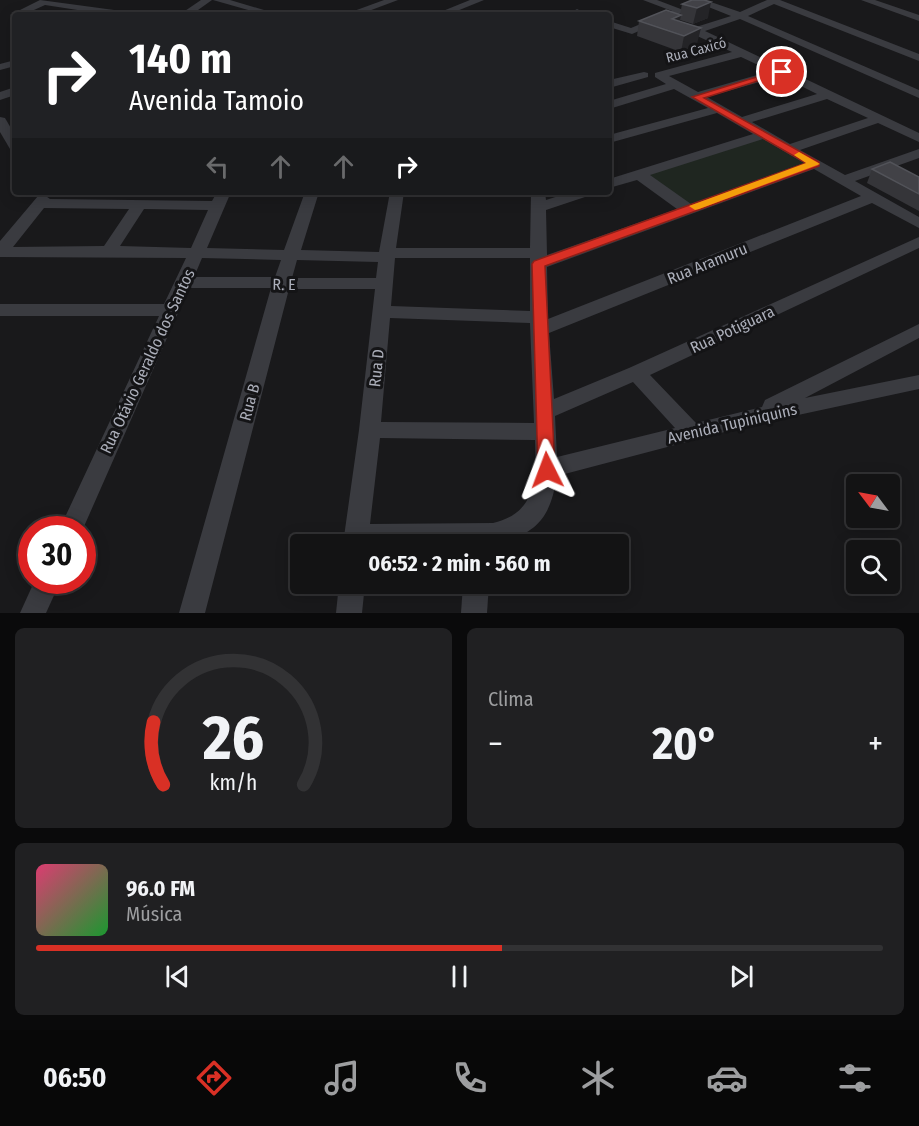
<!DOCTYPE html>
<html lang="pt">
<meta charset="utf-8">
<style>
:root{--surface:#131314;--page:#202022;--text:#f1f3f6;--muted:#9d9ea0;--line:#323234;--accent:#d93025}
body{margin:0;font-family:"Fira Sans Condensed",sans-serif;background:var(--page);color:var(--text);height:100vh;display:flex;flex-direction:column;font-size:22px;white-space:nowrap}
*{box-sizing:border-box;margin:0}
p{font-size:20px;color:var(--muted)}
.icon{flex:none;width:33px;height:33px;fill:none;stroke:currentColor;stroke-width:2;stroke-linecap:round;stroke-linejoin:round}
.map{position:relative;height:613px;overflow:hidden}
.side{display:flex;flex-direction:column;gap:15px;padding:15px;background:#0a0a0b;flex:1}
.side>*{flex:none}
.top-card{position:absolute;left:12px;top:12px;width:600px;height:183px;border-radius:6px;box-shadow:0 3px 15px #0003,0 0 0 2px var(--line);background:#202124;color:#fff;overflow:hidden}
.needle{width:39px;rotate:302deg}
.fabs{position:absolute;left:846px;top:474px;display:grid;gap:12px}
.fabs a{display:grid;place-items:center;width:54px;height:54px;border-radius:6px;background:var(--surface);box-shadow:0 3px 15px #0003,0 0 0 2px var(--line);font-size:30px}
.speed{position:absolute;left:18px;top:516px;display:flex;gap:12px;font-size:30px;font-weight:700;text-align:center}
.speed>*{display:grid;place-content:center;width:78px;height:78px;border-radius:50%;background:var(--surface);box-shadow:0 3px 15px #0003,0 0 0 2px var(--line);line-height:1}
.speed .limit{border:9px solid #d22;background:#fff;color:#111}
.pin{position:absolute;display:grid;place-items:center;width:51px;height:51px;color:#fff;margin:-26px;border:3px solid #fff;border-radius:50%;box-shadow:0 2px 6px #0007}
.me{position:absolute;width:66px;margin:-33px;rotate:357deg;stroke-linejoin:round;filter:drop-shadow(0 0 4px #0008)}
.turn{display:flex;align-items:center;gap:21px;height:126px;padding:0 18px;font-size:27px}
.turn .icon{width:78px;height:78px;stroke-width:2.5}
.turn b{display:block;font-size:42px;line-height:51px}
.lanes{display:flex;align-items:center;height:57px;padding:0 18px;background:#0003;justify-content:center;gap:30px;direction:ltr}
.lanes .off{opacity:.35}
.big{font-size:45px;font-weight:700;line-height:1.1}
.side .card{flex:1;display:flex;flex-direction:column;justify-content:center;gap:9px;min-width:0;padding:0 21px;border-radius:9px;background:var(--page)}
.side .dial{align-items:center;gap:0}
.dial svg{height:156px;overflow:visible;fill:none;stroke:var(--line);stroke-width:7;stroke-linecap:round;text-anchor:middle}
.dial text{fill:var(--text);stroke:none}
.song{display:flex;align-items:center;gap:18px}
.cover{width:72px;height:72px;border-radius:9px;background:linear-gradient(135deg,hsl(340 70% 55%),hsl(130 70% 35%))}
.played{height:6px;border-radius:3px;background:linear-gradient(90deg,var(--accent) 55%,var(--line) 55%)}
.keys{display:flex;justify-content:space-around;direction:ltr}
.heat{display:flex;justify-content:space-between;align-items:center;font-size:33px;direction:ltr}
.side .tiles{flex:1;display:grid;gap:15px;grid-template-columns:1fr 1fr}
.card:last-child{grid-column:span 2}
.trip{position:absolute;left:290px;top:534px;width:339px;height:60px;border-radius:6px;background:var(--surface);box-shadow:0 3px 15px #0003,0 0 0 2px var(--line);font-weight:700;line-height:60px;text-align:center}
.menu{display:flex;height:96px;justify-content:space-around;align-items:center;background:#080808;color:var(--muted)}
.menu .icon{width:42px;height:42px}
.menu .on{color:var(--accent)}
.menu b{font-size:27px;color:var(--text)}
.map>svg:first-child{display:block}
</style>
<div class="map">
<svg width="919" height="613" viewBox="0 0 919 613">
<rect width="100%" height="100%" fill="#19191b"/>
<path fill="#1f2620" d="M763,138L807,162L690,205L648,174Z"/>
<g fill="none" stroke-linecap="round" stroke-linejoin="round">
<g fill="#3a3b40" fill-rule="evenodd">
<path d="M40,0L129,12L134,15H110L45,5L23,15H15V18L10,15Z"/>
<path d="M201,0H212L191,15H179Z"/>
<path d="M213,0H230L264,10L259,13Z"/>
<path d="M384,0H398L358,15H343Z"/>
<path d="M470,0H484L447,15H433Z"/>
<path d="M643,0H657L686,11L632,34L609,27V21L631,28L672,11Z"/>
<path d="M691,0H705L740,12L767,0H780L919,54V61L774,4L748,16L919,90V98L740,19L705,31L919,133V142L878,123L800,150L845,175L919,149V158L855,181L919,217V228L872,203L549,333L554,399L629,368L919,237V248L650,375L696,423L762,407L765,400L919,324V338L805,398L919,375V389L751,425L557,476C550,519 537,534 494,544H343L359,430L375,289H289L205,613H179L271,288H189L82,531L59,530L159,316H0V304H164L186,258L0,257V241L38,196L43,194L50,199L212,201L217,192H231L207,248L284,250L305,192H319L301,250L379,252L390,192H404L396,248H530L531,192H545L546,200L571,192H593L591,195L546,210L547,255L677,209L637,180L609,188V179L753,134L717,113L609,143V135L708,108L674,89L609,109V101L666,84L655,77V73L732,52L695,35H686V31L675,27V23L696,27L731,16ZM741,57L771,71L698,92L669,76ZM781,76L817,94L742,117L707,97ZM827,99L868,118L790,144L752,122ZM763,139L804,163L691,204L650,175ZM814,169L861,196L548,319L547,267ZM44,208L129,209L104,246L13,247ZM144,209L208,210L191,248L120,246ZM202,258L281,260L275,277H194ZM395,258H530V311L391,306ZM297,260L378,262L376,278H292ZM390,318L530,323L534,423L381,422ZM633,382L675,428L557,457L555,416ZM380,438L535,440C536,478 537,513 493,523L370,524Z"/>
<path d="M861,0H875L919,15V21Z"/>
<path d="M577,9L589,15L574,14L572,12Z"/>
<path d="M15,60V66L0,70V64Z"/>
<path d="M644,72L648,73V77L609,88V80Z"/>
<path d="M15,87V95L0,100V92Z"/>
<path d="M0,117L5,118L15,135V150L10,149L0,132Z"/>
<path d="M35,580H61L46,613H20Z"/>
<path d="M339,584H365L362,613H336Z"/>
<path d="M463,584H489L487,613H461Z"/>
</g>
</g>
<g fill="#353539">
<path d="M692,0L708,18L693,24L680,20V21L697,44L681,52L637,36L639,21L680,15L682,4Z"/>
<path d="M872,169L919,177V211L867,183Z"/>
</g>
<g fill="#242427">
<path d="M711,2L708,18L693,24L697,8Z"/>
<path d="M681,15L678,31L672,19Z"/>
<path d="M701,28L697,44L681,52L684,36Z"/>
</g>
<g fill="#424247" stroke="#525359" stroke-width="1.5">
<path d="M692,0H704L711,2L697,8L682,4Z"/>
<path d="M666,10L681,15L672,19L701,28L684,36L639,21Z"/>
<path d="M890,162L919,177V194L872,169Z"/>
</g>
<path fill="#d93025" stroke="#8d1f18" stroke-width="1.5" d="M779,70L786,72L704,98L819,162V166L545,266L555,470L553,474L547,477L541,474L538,470L532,264L534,261L806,163L692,97Z"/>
<path fill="#f59e0b" d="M799,152L820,164L699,209L695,210L689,206L806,163L794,155Z"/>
<g text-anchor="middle" stroke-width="6" stroke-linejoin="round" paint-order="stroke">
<g font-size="14" fill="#acafba" stroke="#141416">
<text transform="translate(696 50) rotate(-15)" y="5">Rua Caxicó</text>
</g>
<g font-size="16" fill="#acafba" stroke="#141416">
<text transform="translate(707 263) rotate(-22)" y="6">Rua Aramuru</text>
<text transform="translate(284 284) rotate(1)" y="6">R. E</text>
<text transform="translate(732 329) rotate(-25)" y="6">Rua Potiguara</text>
<text transform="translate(147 361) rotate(-65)" y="6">Rua Otávio Geraldo dos Santos</text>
<text transform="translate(376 368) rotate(-84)" y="6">Rua D</text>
<text transform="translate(249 402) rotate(-75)" y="6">Rua B</text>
<text transform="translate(732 423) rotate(-13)" y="6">Avenida Tupiniquins</text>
</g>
</g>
</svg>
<div class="fabs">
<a><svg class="needle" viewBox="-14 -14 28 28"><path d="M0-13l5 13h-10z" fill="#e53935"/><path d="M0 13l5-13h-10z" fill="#9d9ea0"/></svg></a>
<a><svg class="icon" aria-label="search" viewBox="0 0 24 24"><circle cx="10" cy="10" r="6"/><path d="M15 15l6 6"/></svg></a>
</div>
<div class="speed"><div class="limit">30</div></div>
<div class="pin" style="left:782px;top:72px;background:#d93025"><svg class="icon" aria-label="arrive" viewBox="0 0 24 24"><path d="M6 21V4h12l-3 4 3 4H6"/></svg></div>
<svg class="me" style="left:547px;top:470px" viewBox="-20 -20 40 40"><path d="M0-17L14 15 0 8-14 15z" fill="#d93025" stroke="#fff" stroke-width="4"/></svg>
<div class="trip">06:52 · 2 min · 560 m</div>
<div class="top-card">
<div class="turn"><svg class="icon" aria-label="right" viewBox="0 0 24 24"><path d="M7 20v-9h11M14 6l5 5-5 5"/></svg><div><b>140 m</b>Avenida Tamoio</div></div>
<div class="lanes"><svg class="icon off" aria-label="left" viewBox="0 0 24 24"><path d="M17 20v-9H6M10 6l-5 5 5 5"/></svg><svg class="icon off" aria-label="ahead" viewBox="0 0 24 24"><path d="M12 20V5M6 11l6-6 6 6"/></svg><svg class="icon off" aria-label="ahead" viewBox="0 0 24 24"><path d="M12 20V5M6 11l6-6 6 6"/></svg><svg class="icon" aria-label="right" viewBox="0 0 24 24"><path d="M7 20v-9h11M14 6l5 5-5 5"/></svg></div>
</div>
</div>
<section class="side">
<div class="tiles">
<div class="card dial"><svg viewBox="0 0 100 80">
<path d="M14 69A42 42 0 1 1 86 69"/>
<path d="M14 69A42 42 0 0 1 9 37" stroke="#d93025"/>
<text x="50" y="56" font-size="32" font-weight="700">26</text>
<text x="50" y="72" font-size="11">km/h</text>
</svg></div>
<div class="card"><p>Clima</p>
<div class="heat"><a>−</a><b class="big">20°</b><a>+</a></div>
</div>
<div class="card">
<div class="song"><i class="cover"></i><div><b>96.0 FM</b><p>Música</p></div></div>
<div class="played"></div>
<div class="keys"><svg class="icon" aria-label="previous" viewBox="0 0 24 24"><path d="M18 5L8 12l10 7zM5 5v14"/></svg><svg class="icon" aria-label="pause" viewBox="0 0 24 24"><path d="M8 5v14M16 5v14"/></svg><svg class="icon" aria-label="next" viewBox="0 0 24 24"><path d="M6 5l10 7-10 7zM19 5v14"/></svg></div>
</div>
</div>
</section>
<nav class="menu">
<b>06:50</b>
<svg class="icon on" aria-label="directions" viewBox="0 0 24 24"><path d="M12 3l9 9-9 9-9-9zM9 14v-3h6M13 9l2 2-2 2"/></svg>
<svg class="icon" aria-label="music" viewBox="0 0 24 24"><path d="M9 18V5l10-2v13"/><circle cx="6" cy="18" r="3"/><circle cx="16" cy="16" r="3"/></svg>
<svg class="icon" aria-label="phone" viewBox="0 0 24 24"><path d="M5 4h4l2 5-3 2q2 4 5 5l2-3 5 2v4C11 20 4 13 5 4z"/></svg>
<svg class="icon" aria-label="climate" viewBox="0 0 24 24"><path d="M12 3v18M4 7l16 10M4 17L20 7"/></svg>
<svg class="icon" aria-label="car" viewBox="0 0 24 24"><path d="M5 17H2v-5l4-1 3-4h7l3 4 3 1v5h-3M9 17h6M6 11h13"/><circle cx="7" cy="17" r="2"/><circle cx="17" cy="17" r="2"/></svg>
<svg class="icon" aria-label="filters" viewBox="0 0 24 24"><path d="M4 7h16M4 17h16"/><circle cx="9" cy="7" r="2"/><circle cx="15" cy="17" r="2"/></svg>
</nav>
